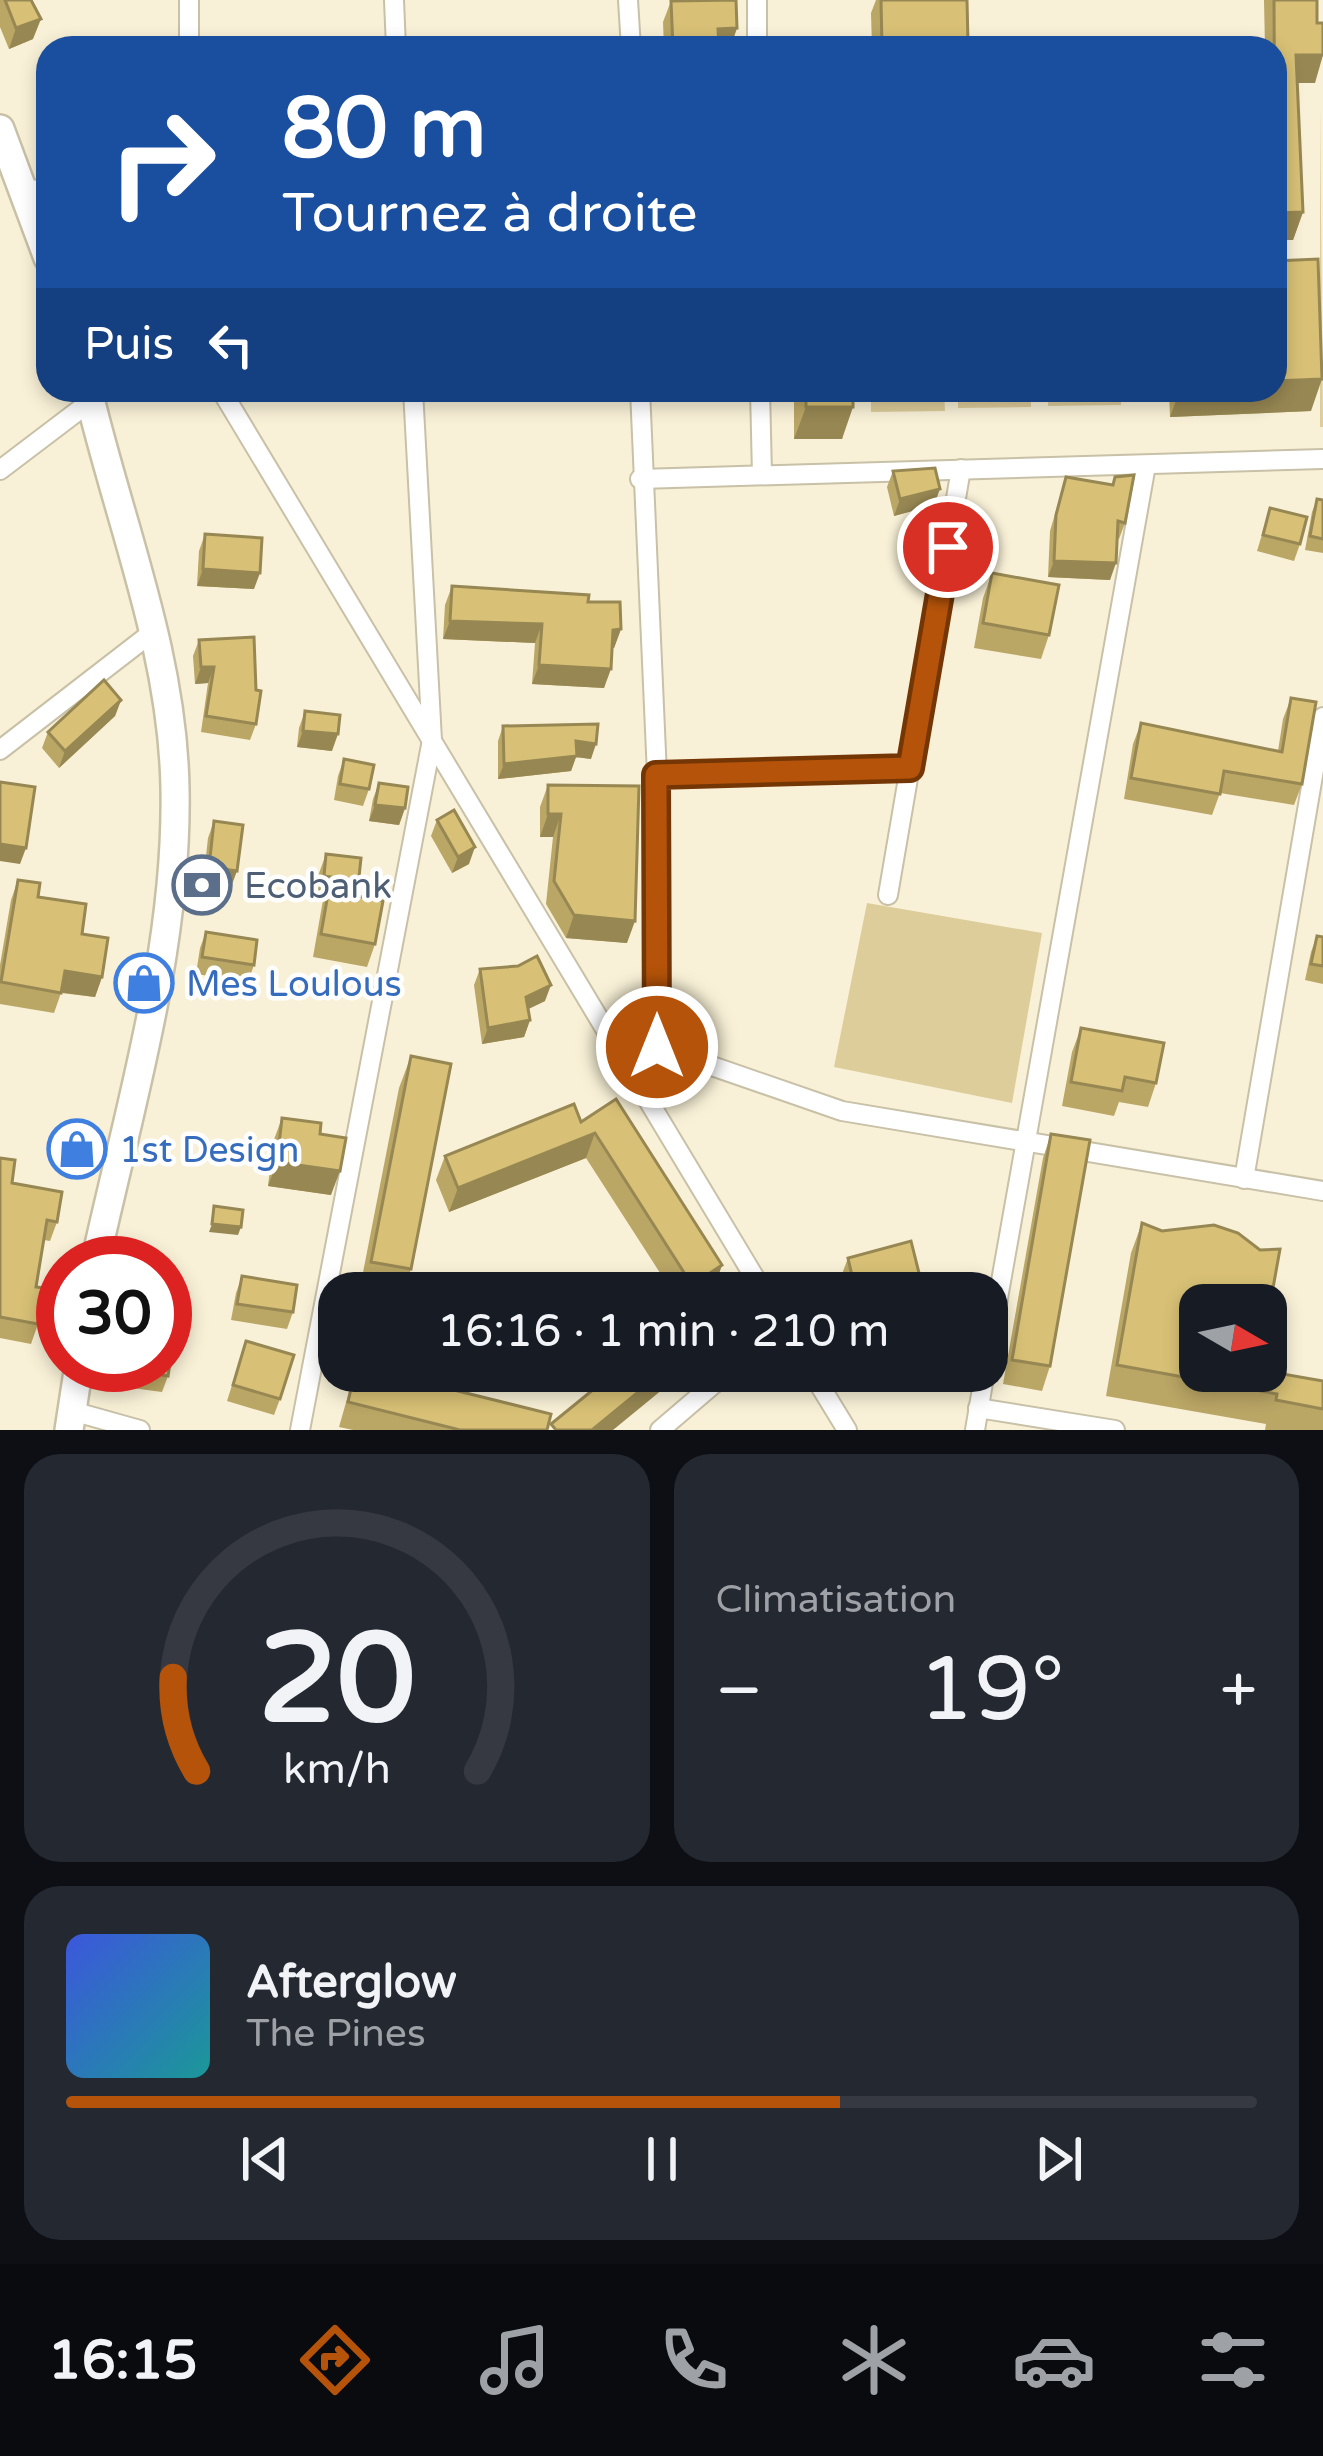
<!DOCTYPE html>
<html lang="fr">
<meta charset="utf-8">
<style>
:root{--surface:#171b24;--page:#242831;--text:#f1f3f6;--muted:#9ea1a6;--line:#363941;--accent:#b45309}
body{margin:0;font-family:"Varela Round",sans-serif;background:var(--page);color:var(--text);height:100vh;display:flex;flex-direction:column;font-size:45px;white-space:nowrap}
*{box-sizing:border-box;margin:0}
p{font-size:39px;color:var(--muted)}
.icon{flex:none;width:66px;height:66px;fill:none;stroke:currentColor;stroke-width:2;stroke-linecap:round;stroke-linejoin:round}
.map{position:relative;height:1430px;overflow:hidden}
.side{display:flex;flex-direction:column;gap:24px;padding:24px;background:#0d0f14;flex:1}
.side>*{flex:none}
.banner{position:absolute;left:36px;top:36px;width:1251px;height:366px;border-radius:36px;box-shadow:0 6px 18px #0003;background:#1a4fa0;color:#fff;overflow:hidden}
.needle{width:78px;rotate:99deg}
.controls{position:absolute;left:1179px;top:1284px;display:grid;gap:24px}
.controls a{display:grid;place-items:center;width:108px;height:108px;border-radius:24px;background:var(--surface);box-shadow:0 6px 18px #0003;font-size:60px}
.speed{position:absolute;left:36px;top:1236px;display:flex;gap:24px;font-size:60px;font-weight:700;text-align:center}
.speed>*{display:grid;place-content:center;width:156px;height:156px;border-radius:50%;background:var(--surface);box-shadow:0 6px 18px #0003;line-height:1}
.speed .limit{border:18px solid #d22;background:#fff;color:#111}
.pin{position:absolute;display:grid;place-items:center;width:102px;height:102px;color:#fff;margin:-51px;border:6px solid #fff;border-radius:50%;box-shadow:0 3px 12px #0007}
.me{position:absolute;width:132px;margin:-66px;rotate:0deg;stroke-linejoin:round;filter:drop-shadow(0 0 9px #0008)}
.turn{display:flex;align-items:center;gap:42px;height:252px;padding:0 48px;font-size:54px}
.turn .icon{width:156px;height:156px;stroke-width:2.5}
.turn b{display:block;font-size:84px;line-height:102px}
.then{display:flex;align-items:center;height:114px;padding:0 48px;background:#0003;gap:24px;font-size:45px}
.big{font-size:90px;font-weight:600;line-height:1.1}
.side .widget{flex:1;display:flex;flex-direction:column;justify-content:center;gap:18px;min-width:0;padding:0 42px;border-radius:36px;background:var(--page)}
.side .dial{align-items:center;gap:0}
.dial svg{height:312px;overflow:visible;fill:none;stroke:var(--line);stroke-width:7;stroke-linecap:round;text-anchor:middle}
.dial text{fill:var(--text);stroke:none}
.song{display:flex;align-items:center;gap:36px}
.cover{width:144px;height:144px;border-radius:18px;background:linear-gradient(135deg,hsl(230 70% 55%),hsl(180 70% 35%))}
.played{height:12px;border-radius:6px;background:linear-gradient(90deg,var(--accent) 65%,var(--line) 65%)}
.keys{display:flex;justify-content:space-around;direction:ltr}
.heat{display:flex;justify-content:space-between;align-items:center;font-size:66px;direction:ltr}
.side .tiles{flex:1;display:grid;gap:24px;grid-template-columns:1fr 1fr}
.widget:last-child{grid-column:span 2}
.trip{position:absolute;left:318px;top:1272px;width:690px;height:120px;border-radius:36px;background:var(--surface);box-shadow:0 6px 18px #0003;font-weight:600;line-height:120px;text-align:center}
.dock{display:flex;height:192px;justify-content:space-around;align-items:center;background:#090b0e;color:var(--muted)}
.dock .icon{width:84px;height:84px}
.dock .on{color:var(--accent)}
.dock b{font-size:54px;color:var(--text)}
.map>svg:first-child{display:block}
</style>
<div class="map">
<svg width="1323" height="1430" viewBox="0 0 1323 1430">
<rect width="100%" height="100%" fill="#f9f1d7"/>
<g fill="#ddcd9a">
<path d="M1320,106L1323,427H1320Z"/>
<path d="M871,390H944L945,411L871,412Z"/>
<path d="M958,390H1031V407L958,408Z"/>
<path d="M1048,390H1121V405L1048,406Z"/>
<path d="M867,903L1042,933L1012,1103L834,1067Z"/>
</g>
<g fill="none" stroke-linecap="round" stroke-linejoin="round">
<g stroke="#c8c0a7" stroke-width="22">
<g id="minor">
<path d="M189,0V48"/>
<path d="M394,0L396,48"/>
<path d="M628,0L631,48"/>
<path d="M757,48V0"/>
<path d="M26,190L48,189"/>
<path d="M221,390L764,1293"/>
<path d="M640,390L657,775V1047L842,1111L1323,1191"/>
<path d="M760,390L762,475"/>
<path d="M0,470L91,401"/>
<path d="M640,479L1323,459"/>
<path d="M0,750L154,631"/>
<path d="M657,775L910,768"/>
<path d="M888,895L961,469"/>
<path d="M1244,1179L1323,717"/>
<path d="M987,1360L1146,465"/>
<path d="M811,1371L847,1430"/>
<path d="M978,1408L1115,1430"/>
<path d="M72,1411L140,1430"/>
<path d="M300,1430L432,740L413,390"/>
<path d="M660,1430L729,1371"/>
<path d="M975,1430L985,1371"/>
</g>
</g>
<g stroke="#c8c0a7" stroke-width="32">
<g id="secondary">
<path d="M0,129L48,258"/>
<path d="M88,390C119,522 173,651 175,789C178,949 129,1108 95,1263"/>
<path d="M69,1430L79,1365"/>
</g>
</g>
<use href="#minor" stroke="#fff" stroke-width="18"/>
<use href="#secondary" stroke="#fff" stroke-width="27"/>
</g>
<g fill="#baa665">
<path d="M0,0H31L33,39L9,49L0,27Z"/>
<path d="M876,0H967V48H872L871,13Z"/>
<path d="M1264,0H1317L1315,83H1297L1303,212L1293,240L1275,48H1265Z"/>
<path d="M671,1L737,28L730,48H664L663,22Z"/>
<path d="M794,390H853L842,439H794Z"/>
<path d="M1169,390H1275L1311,411L1170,417Z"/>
<path d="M893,471L934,505L894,516L887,487Z"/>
<path d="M1066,477L1112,485L1115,477L1125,523L1119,539L1117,538L1110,580L1048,577L1050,531Z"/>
<path d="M1317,499L1323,500V553L1305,550L1312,512Z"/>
<path d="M1270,508L1300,544L1294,561L1257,551Z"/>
<path d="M205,534L254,589L197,586L199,551Z"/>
<path d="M992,573L1049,635L1041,659L974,648L983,598Z"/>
<path d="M452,586L588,602L621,629L614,648H612L604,688L532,684L535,643L443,639L445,605Z"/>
<path d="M199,640L256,724L250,740L201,732L208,683L195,684L193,656Z"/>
<path d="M1291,698L1302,784L1294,805L1220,793L1212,815L1124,799L1133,744L1141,723L1278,751L1283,719Z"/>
<path d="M121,700L115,716L59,768L42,748L48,732Z"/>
<path d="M305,711L332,751L297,747L299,728Z"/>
<path d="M503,726L591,759L576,757L571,771L498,779V741Z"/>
<path d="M344,759L369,789L363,806L334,800L338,776Z"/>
<path d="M379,783L405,808L399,825L369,821L373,799Z"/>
<path d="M548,785L627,943L566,938L546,904L553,837H540V807Z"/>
<path d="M437,820L469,864L452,873L431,836Z"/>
<path d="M214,821L231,887L203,883L208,838Z"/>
<path d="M326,854L357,896L375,944L367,967L313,957L323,900L316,899L318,876Z"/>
<path d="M18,880L82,934L102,977L95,997L61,993L54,1013L0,1004V965L11,900Z"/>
<path d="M206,932L254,965L248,982L196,974L200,948Z"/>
<path d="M1317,936L1323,937V984L1305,980L1311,952Z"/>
<path d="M480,969L545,1001L528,1009L530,1020L524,1037L482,1044L474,985Z"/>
<path d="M1081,1028L1156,1083L1148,1107L1119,1102L1114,1116L1062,1106L1072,1052Z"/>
<path d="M411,1056V1269L403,1293H359L399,1088Z"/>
<path d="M616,1099L714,1289L708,1293H673L586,1158L449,1212L436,1180L445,1156L581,1122Z"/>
<path d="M282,1118L320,1134L331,1195L268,1186L273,1142Z"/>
<path d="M1051,1134L1050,1366L1042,1391L1003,1384L1043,1158Z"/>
<path d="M0,1158L12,1183L57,1222L50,1241L44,1240L36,1287L38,1324L31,1344L0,1338Z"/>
<path d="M1142,1223L1162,1231L1200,1371L1323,1381V1430H1265L1266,1424L1106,1396L1131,1253Z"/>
<path d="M848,1258L924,1293H842L839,1282Z"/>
<path d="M242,1276L293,1312L287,1329L231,1320L236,1293Z"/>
<path d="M246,1341L280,1399L274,1415L227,1401Z"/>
<path d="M135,1365H165L168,1376L162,1392L132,1388Z"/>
<path d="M355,1371L547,1430H353L339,1427Z"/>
</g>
<g fill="#978753">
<path d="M41,19L33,39L9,49L16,28Z"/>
<path d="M737,28L730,48H711L718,29Z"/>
<path d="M968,44L967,48H881L882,46Z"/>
<path d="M1296,55H1323L1315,83H1286Z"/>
<path d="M1303,212L1293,240H1275V213Z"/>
<path d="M1322,379L1311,411L1170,417L1180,390H1275V381Z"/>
<path d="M806,407H853L842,439H794Z"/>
<path d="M940,489L934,505L894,516L900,499Z"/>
<path d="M1054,561L1116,563L1110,580L1048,577Z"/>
<path d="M203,569L260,573L254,589L197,586Z"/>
<path d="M450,621L542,624L535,643L443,639Z"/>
<path d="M621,629L614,648H606L613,630Z"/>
<path d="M539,665L611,669L604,688L532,684Z"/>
<path d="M201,667H214L208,683L195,684Z"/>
<path d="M121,700L115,716L59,768L65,751Z"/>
<path d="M303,731L338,734L332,751L297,747Z"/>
<path d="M576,741L596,744L591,759L576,757L571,771L498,779L504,764Z"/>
<path d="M375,805L405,808L399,825L369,821Z"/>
<path d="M548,814H561L553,837H540Z"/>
<path d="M0,844L26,848L20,864L0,861Z"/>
<path d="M475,847L469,864L452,873L458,857Z"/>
<path d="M209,867L237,871L231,887L203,883Z"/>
<path d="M324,876L331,877L323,900L316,899Z"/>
<path d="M574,915L635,921L627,943L566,938Z"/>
<path d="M65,971L102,977L95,997L58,992Z"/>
<path d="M551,985L545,1001L520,1013L526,997Z"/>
<path d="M530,1020L524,1037L482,1044L488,1028Z"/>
<path d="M595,1133L586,1158L449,1212L458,1188Z"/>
<path d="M277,1162L340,1171L331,1195L268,1186Z"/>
<path d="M212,1224L241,1227L238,1235L209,1232Z"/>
<path d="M722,1265L714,1289L708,1293H689L692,1285Z"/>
<path d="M664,1371H685L613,1430H592Z"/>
<path d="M866,1371H893L863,1379Z"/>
</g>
<g fill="#d8c176" stroke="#978753" stroke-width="3">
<path d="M5,0H31L41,19L16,28Z"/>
<path d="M736,0L737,28L718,29L719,48H673L671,1Z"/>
<path d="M881,0H967L968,44L882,46Z"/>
<path d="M1274,0H1317V23H1323V55H1296L1303,212L1275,213Z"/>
<path d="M1318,259L1322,379L1275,381V261Z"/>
<rect x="806" y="390" width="47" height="17"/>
<path d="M935,468L940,489L900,499L893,471Z"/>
<path d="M1134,475L1125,523L1118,521L1116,563L1054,561L1056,515L1066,477L1113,485L1115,477Z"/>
<path d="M1317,499L1323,500V539L1310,536Z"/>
<path d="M1270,508L1307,517L1300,544L1263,535Z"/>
<path d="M205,534L262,538L260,573L203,569Z"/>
<path d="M992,573L1059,585L1049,635L983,623Z"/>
<path d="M452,586L589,595L588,602H620L621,629L613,630L611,669L539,665L542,624L450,621Z"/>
<path d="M254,637L256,690L261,691L256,724L206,716L214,667H201L199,640Z"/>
<path d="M104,680L121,700L65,751L48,732Z"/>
<path d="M1291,698L1316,702L1302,784L1224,771L1220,794L1131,778L1141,723L1282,752Z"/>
<path d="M305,711L340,715L338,734L303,731Z"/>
<path d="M598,724L596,744L576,741L577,756L504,764L503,726Z"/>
<path d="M344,759L374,765L369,789L340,784Z"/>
<path d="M0,782L35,787L26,848L0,844Z"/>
<path d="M379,783L408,787L405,808L375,805Z"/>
<path d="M548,785L639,786L635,921L574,915L554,881L561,814H548Z"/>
<path d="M454,810L475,847L458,857L437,820Z"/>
<path d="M214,821L243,825L237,871L209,867Z"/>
<path d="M326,854L361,858L357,896L383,901L375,944L321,934L331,877L324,876Z"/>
<path d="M18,880L40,883L38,897L86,904L82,934L108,938L102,977L65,971L61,993L1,982Z"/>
<path d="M206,932L257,940L254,965L202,957Z"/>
<path d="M1317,936L1323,937V966L1311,964Z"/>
<path d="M537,956L551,985L526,997L530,1020L488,1028L480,969L518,966Z"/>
<path d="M1081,1028L1164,1043L1156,1083L1125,1077L1122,1091L1071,1082Z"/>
<path d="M411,1056L451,1064L411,1269L371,1262Z"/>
<path d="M616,1099L722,1265L692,1285L595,1133L458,1188L445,1156L574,1104L581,1122Z"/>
<path d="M282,1118L321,1123L320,1134L346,1138L340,1171L277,1162Z"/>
<path d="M1051,1134L1090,1140L1050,1366L1012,1360Z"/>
<path d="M0,1158L15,1160L12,1183L62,1192L57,1222L47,1220L36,1287L45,1288L38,1324L0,1317Z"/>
<path d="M214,1206L243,1210L241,1227L212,1224Z"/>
<path d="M1142,1223L1162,1231L1214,1225L1238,1233L1260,1250L1280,1249L1266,1327V1305H1200V1371H1266L1323,1381V1409L1276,1400L1277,1394L1117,1365Z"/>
<path d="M911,1241L924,1293H856L848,1258Z"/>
<path d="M242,1276L297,1285L293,1312L237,1304Z"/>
<path d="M165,1316L177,1320L168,1376L138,1371L139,1365H165Z"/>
<path d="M246,1341L294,1355L280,1399L233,1385Z"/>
<path d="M355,1371H377L551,1414L547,1430H460L348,1402Z"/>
<path d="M616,1371H664L592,1430H556L551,1424Z"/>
</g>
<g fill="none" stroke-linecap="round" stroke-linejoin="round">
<g stroke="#753606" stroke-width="30">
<path id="route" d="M657,1047L656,775L910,768L948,547"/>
</g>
<use href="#route" stroke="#b45309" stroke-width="21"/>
</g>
<defs>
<g id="bank-ring" transform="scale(3)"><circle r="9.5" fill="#fefefe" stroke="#5c6f8a" stroke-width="1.5"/><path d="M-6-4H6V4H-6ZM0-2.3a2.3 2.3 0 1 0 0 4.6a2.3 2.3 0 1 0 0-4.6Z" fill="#5c6f8a"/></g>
<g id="shop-ring" transform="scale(3)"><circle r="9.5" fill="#fefefe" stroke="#3f7fe0" stroke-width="1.5"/><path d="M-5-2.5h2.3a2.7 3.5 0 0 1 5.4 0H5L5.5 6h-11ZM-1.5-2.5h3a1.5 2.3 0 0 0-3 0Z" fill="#3f7fe0"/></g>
</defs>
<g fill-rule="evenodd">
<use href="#bank-ring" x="202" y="885"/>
<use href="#shop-ring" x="144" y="983"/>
<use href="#shop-ring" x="77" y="1149"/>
</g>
<g text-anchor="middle" stroke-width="9" stroke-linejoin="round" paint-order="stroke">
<g font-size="36" fill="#4e5e75" stroke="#fefefe" text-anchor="start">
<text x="244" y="898">Ecobank</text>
</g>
<g font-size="36" fill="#366cbe" stroke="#fefefe" text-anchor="start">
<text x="186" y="996">Mes Loulous</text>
<text x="119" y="1162">1st Design</text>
</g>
</g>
</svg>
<div class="controls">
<a><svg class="needle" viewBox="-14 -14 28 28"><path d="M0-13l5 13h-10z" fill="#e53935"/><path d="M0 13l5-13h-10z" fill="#9ea1a6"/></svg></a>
</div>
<div class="speed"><div class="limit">30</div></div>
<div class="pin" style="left:948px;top:547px;background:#d93025"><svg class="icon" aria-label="arrive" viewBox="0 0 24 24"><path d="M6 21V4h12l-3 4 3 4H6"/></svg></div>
<svg class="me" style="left:657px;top:1047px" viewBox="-20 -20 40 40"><circle r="17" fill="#b45309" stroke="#fff" stroke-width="3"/><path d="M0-11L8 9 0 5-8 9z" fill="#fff"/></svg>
<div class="trip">16:16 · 1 min · 210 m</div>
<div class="banner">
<div class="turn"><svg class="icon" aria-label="right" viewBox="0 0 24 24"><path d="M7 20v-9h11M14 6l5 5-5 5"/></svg><div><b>80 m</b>Tournez à droite</div></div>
<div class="then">Puis<svg class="icon" aria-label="left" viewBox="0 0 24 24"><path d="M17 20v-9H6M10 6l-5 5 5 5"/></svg></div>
</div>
</div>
<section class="side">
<div class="tiles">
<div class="widget dial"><svg viewBox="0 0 100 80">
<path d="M14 69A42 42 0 1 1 86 69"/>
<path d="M14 69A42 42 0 0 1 8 45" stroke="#b45309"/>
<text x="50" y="56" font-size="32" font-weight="700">20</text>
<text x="50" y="72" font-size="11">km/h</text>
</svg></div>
<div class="widget"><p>Climatisation</p>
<div class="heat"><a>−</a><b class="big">19°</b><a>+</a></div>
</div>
<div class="widget">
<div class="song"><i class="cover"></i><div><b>Afterglow</b><p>The Pines</p></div></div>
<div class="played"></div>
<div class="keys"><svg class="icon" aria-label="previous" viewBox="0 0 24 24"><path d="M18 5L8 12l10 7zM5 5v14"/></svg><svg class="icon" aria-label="pause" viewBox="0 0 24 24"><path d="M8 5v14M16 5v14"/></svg><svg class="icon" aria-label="next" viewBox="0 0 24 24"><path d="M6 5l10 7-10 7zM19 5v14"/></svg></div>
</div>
</div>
</section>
<nav class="dock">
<b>16:15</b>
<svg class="icon on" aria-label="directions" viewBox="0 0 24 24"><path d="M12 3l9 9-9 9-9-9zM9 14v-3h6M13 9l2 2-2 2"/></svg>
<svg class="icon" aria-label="music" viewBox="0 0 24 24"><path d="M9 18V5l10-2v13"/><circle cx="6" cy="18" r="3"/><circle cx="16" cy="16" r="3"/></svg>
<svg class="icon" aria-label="phone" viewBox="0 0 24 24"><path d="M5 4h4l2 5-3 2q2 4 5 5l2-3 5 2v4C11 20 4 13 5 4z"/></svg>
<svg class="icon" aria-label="climate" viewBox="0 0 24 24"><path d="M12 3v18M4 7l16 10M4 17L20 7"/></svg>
<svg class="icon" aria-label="car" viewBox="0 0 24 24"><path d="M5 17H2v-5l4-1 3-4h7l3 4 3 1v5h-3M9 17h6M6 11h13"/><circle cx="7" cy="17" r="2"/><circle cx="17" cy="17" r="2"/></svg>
<svg class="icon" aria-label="filters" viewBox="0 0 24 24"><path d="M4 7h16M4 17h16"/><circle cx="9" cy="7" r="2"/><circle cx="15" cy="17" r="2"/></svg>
</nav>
